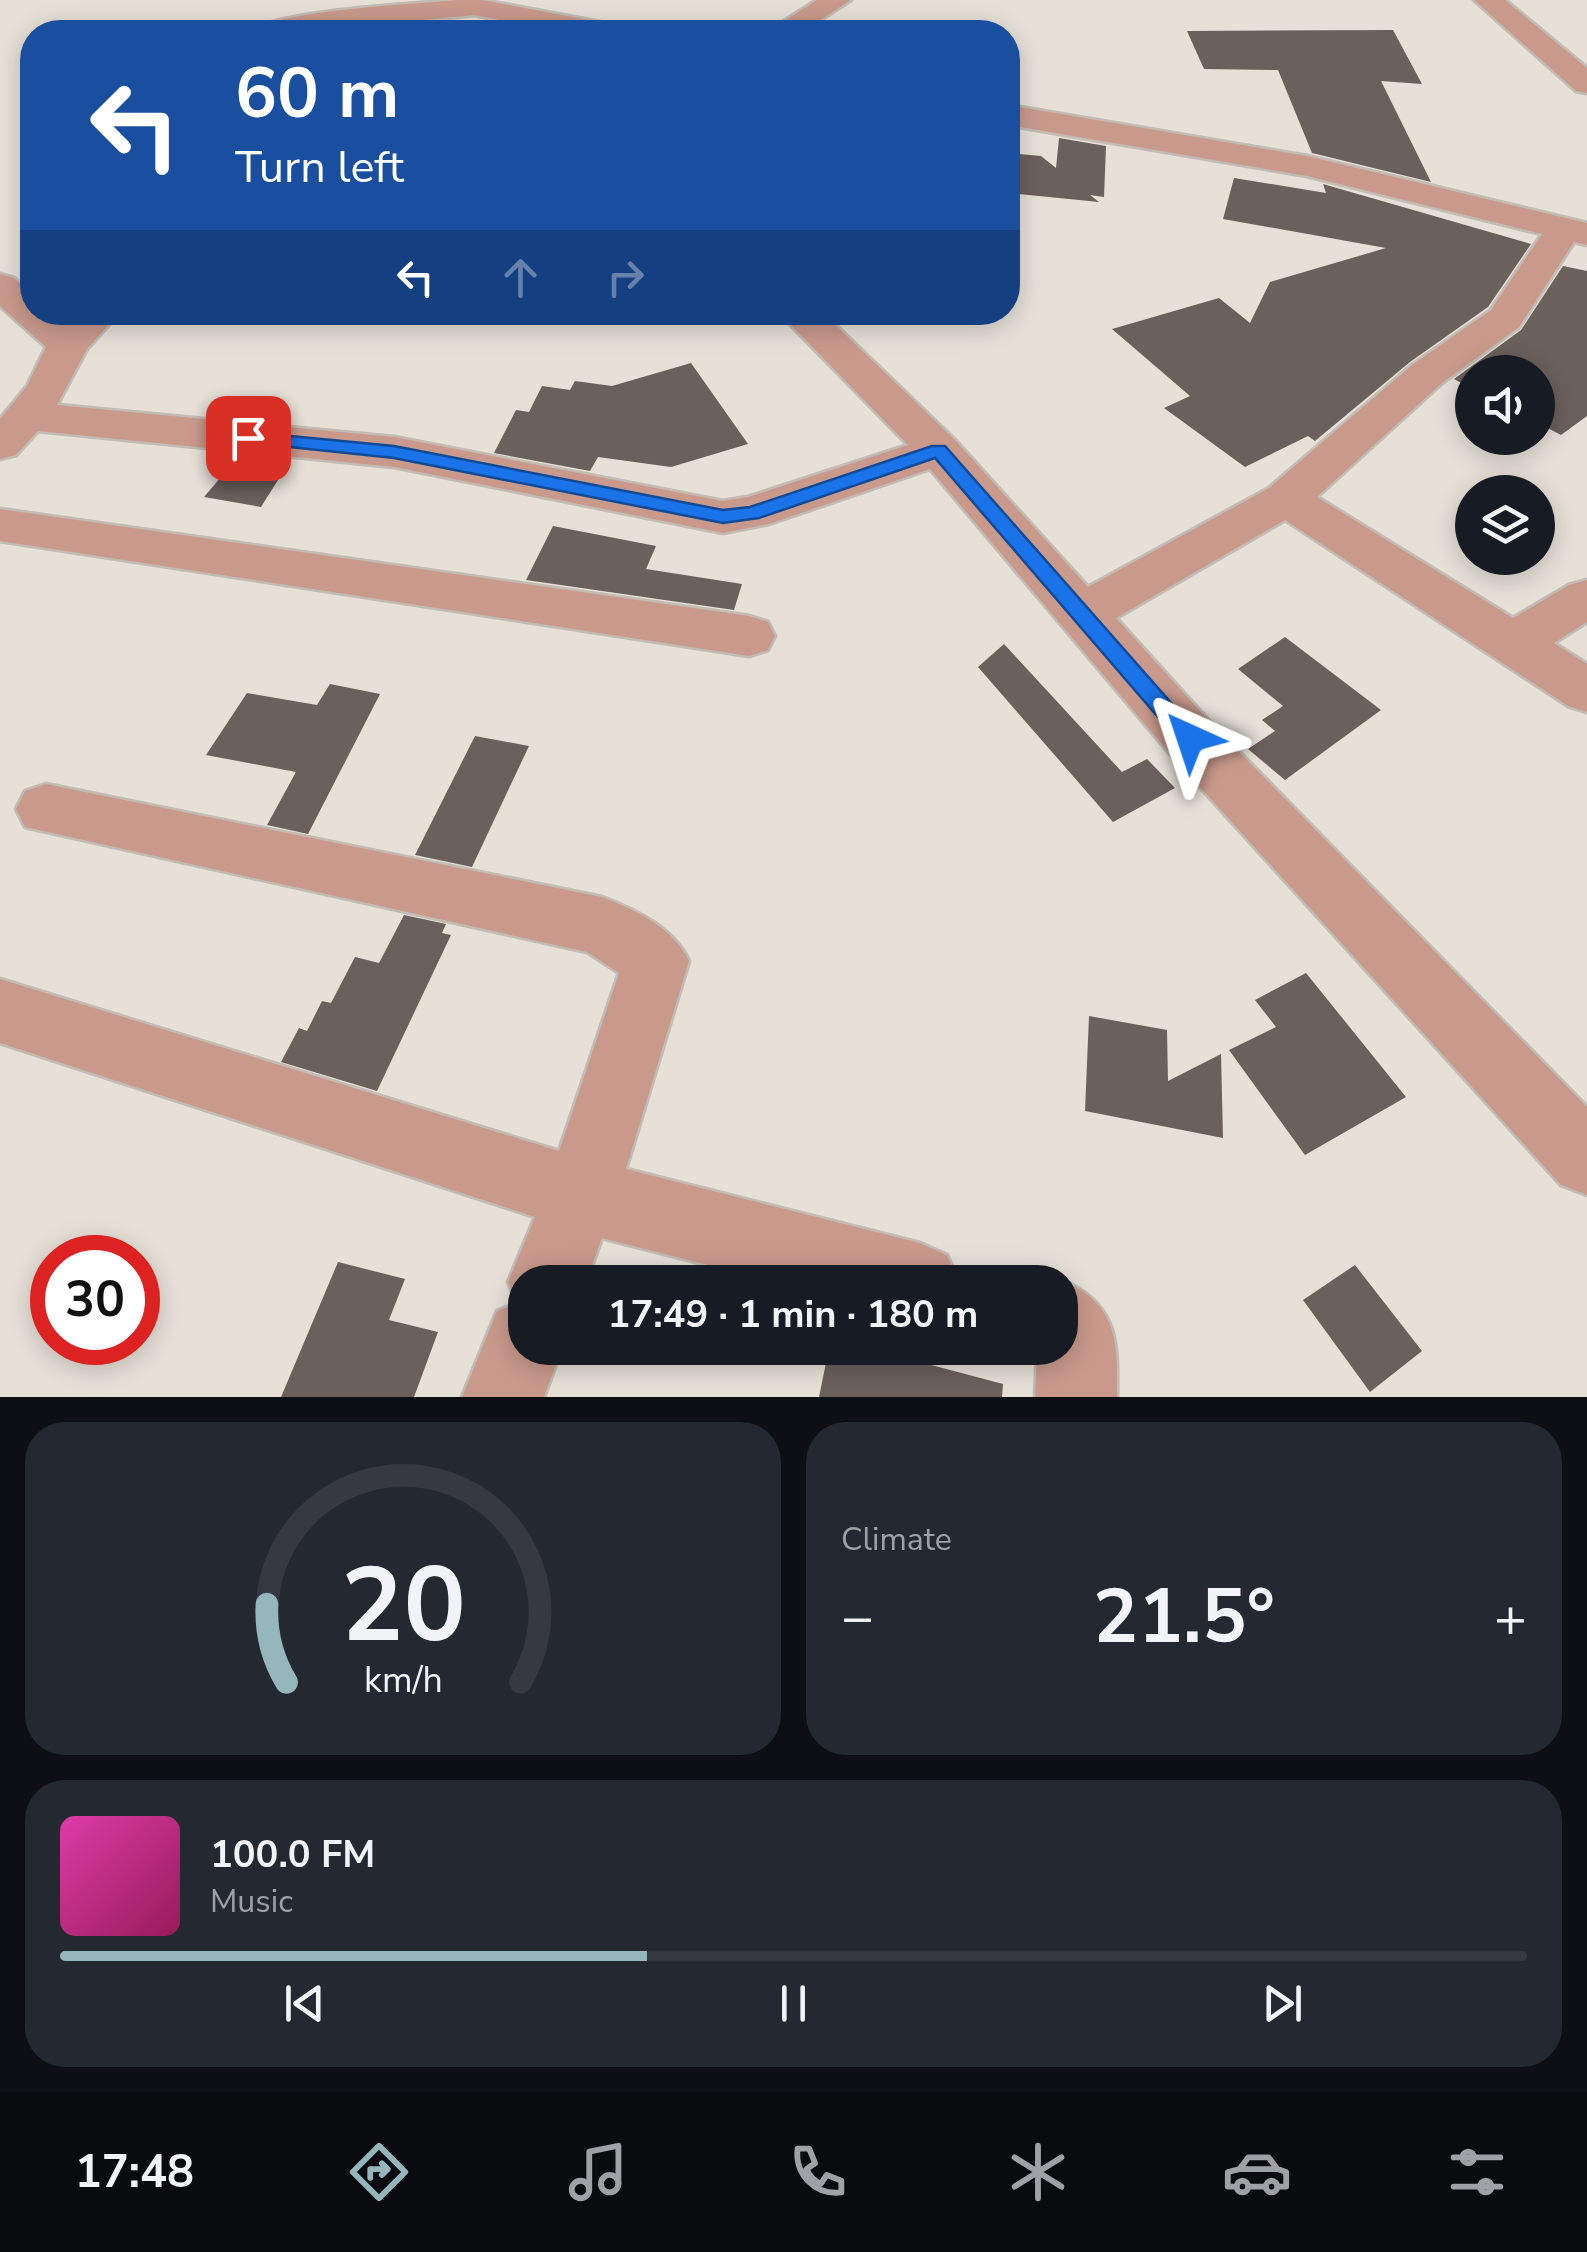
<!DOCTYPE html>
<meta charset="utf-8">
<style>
:root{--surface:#171b24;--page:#242831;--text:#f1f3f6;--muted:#9ea1a6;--line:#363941;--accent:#94b6bc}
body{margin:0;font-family:"Nunito Sans",sans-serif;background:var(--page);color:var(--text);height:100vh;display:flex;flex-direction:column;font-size:38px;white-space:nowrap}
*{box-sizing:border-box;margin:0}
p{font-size:32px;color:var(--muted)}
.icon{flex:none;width:55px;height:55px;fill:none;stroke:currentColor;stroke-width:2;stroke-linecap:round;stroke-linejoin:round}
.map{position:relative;height:1397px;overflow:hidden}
.drawer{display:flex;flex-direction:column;gap:25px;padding:25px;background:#0d0f14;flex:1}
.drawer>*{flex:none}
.banner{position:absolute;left:20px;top:20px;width:1000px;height:305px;border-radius:40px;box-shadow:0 5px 25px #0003;background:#1a4fa0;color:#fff;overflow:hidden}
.fabs{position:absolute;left:1455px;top:355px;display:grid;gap:20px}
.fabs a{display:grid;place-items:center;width:100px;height:100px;border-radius:50%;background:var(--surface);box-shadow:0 5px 25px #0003;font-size:50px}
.speed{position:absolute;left:30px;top:1235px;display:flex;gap:20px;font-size:50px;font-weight:700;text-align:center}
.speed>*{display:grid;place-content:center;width:130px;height:130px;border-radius:50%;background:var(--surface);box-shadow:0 5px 25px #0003;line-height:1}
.speed .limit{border:15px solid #d22;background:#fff;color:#111}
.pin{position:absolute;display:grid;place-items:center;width:85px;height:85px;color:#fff;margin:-42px;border-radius:20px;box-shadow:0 5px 15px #0006}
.me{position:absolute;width:110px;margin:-55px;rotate:318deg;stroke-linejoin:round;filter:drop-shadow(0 0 8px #0008)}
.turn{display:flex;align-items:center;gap:35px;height:210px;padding:0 50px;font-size:45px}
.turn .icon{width:130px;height:130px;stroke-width:2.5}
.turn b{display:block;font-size:70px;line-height:85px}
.lanes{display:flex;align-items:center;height:95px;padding:0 50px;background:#0003;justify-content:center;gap:50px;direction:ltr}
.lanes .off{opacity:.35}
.big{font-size:75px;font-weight:700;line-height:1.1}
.drawer .card{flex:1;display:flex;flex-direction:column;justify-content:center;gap:15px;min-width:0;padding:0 35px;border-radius:40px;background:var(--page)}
.drawer .dial{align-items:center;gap:0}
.dial svg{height:260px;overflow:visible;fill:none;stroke:var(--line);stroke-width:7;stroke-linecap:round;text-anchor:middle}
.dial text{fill:var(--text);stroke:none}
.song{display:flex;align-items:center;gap:30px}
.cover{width:120px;height:120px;border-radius:15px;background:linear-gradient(135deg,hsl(320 70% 55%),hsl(330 70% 35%))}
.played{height:10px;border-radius:5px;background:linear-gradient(90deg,var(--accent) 40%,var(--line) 40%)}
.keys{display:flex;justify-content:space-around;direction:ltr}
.heat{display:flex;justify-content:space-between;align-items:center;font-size:55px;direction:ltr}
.drawer .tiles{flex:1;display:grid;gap:25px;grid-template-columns:1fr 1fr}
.card:last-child{grid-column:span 2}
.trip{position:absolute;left:508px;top:1265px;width:570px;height:100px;border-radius:40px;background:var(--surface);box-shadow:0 5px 25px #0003;font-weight:700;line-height:100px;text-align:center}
.tabs{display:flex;height:160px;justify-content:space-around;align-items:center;background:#090b0e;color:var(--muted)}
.tabs .icon{width:70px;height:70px}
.tabs .active{color:var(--accent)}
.tabs b{font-size:45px;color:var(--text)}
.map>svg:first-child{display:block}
</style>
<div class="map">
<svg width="1587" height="1397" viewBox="0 0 1587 1397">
<rect width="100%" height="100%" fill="#e6e0d7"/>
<g fill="#6a605c">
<path d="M1393,30L1422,84L1381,81L1431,182L1312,153L1278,70L1204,69L1187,31Z"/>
<path d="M1059,138L1106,146L1104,197L1090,195L1099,202L1008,193V153L1041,156L1056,168Z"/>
<path d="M1234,178L1326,193L1323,184L1531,244L1488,307L1410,362L1315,441L1308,436L1245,467L1164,408L1190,396L1112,329L1219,298L1250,323L1270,282L1386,248L1223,219Z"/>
<path d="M1563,266L1587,271V416L1561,435L1538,423V372H1472V389L1454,379L1521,330Z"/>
<path d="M691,363L748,444L671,467L598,457L590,471L494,453L516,410L529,412L542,386L570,390L575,381L612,386Z"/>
<path d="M238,457L288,464L261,507L204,497Z"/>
<path d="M553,526L656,546L646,569L742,584L734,610L526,580Z"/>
<path d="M1285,637L1381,710L1285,780L1248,749L1275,731L1262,720L1283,706L1238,669Z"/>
<path d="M1004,644L1122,772L1147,759L1175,788L1113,822L978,667Z"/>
<path d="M330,684L380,694L308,834L267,825L296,772L206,755L247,693L317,705Z"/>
<path d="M475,736L529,746L472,867L415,855Z"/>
<path d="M404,915L446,924L442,933L451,935L377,1091L281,1062L299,1028L307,1031L322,1001L331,1003L355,957L379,963Z"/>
<path d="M1306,973L1406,1097L1305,1155L1229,1050L1276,1027L1255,1000Z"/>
<path d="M1089,1016L1167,1030L1168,1081L1221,1054L1223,1138L1085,1111Z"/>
<path d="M338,1262L405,1279L389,1320L438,1332L414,1397H281Z"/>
<path d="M1355,1265L1422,1351L1370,1392L1303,1300Z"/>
<path d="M829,1348H867L1003,1384L1002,1397H819Z"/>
</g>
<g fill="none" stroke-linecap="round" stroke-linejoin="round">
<g stroke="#c2bcb4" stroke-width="5">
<g id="minor">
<path d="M459,0H482L605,23L615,26L620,32H562L474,15L307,32H252C267,11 426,3 459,0Z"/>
<path d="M817,0H851L802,32H767Z"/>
<path d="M1474,0H1505L1587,68V93L1576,91Z"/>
<path d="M1008,105L1307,156L1587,223V245L1574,242L1519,327L1442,383L1317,497L1513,618L1569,585L1587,580V622L1554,643L1587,664V712L1568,706L1285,520L1116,618L1210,722L1587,1107V1195L1561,1185L1170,754L930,469L769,524L723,533L394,467L38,431L16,455L0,459V419L27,386L46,347L0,306V274L14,278L32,294V312H55L67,323L77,312H120L87,349L57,405L394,437L723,501L748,497L908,445L778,312H822L955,440L1088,587L1269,488L1412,365L1491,310L1542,234L1307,176L1008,125Z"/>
<path d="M0,509L749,616L768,622L775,636L768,650L749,656L0,541Z"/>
<path d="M46,784L602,897C636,910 674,928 689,961L626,1169L920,1243L947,1255L959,1282H774L602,1238L586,1282H525V1348H562L544,1397H462L497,1311L517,1303L508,1282L535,1217L0,1043V979L559,1151L619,973L587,952L25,827L16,809L25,791Z"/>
<path d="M1060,1279C1118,1304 1118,1340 1117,1397H1035L1037,1354L1032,1348H1060V1282H1053Z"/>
</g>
</g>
<use href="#minor" fill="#c99a8c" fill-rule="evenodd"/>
</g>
<path fill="#1a73e8" stroke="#114b97" stroke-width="2.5" d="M248,432L394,446L723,510L750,507L932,446H945L1202,738L1198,745H1182L935,458L759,518L723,523L394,458L241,442V434Z"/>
</svg>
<div class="fabs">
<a><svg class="icon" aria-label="sound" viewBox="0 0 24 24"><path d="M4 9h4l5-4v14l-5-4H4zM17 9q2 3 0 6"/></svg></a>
<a><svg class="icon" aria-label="layers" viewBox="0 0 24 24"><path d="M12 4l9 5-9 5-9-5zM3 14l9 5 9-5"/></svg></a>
</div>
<div class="speed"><div class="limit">30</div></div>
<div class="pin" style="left:248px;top:438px;background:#d93025"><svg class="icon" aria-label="arrive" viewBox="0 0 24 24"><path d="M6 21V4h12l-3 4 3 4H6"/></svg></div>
<svg class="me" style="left:1190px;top:738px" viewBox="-20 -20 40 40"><path d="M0-17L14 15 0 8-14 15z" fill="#1a73e8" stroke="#fff" stroke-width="4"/></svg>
<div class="trip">17:49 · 1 min · 180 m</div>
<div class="banner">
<div class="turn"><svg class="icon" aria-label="left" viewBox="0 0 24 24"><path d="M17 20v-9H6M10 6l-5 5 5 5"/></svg><div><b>60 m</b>Turn left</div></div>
<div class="lanes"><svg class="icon" aria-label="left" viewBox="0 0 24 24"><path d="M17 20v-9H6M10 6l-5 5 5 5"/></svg><svg class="icon off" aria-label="ahead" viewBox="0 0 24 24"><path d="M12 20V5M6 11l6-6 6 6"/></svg><svg class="icon off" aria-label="right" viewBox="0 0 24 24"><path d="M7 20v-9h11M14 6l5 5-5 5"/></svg></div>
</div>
</div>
<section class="drawer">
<div class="tiles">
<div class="card dial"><svg viewBox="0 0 100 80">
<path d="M14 69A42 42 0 1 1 86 69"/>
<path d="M14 69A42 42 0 0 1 8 45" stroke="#94b6bc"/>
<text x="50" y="56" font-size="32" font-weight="700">20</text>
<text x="50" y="72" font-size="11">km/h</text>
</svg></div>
<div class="card"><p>Climate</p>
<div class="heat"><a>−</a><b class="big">21.5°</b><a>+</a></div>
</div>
<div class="card">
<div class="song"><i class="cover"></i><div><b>100.0 FM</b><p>Music</p></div></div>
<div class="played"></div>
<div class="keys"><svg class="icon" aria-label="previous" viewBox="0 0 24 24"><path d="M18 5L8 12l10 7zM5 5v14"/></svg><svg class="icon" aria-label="pause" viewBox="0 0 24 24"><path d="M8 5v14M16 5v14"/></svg><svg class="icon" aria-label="next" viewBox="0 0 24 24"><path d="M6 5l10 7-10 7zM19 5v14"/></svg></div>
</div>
</div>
</section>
<nav class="tabs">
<b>17:48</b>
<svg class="icon active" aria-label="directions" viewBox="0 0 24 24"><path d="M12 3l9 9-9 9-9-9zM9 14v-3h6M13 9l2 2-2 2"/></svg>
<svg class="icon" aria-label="music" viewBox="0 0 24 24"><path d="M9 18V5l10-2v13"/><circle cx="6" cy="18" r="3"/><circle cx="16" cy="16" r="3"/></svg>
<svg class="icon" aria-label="phone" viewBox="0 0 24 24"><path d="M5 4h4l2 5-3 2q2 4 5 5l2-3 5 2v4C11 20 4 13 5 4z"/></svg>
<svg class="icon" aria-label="climate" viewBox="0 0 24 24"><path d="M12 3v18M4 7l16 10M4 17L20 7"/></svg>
<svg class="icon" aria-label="car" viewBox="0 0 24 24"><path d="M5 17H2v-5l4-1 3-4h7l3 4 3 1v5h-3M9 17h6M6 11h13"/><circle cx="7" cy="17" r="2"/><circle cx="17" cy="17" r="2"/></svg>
<svg class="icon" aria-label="filters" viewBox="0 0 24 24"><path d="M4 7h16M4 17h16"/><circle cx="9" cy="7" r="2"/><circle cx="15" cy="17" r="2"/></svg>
</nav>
